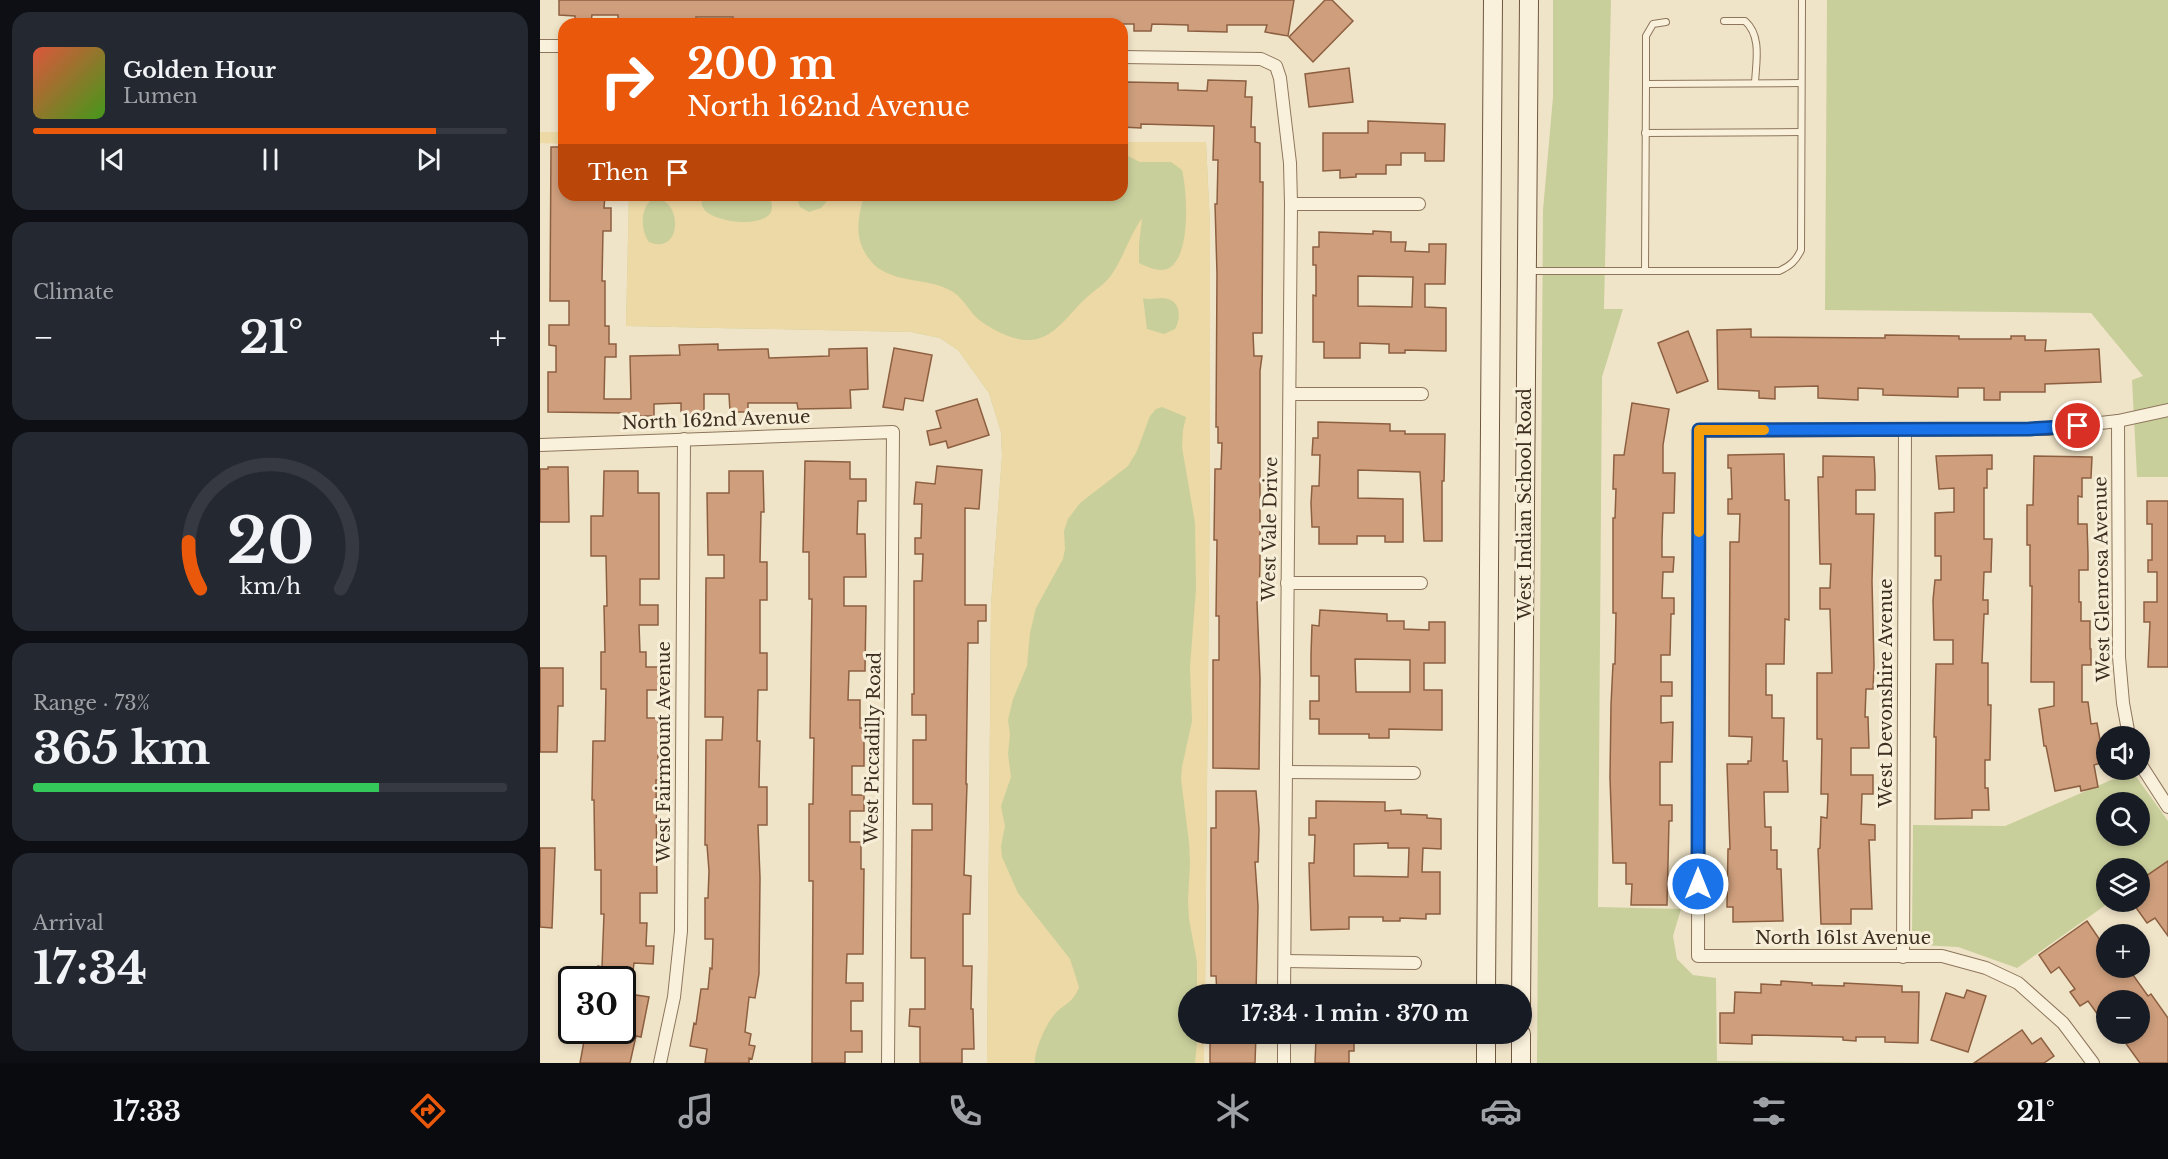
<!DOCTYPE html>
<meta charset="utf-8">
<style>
:root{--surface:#171b24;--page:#242831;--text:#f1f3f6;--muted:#9ea1a6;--line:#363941;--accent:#ea580c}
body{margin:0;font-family:"Libre Baskerville",serif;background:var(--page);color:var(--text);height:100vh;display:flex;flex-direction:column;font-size:22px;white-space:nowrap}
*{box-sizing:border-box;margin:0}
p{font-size:20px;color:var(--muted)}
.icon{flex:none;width:33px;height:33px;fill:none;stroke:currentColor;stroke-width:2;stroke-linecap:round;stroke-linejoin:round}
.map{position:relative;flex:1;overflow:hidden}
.details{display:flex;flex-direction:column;gap:12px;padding:12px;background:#0d0f14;width:540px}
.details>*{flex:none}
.hud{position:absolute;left:18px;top:18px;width:570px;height:183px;border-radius:18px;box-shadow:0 3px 9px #0003;background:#ea580c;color:#fff;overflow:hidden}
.controls{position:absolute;left:1556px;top:726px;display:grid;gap:12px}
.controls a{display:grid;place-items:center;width:54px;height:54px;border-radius:50%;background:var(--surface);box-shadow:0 3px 9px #0003;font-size:30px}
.speed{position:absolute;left:18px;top:966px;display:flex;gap:12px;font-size:30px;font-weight:700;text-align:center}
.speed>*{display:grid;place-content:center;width:78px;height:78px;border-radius:50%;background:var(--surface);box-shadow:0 3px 9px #0003;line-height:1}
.speed .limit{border:3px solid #111;border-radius:9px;background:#fff;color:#111}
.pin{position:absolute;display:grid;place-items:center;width:51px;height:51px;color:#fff;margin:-26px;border:3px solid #fff;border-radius:50%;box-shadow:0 2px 6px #0007}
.me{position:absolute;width:66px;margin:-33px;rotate:0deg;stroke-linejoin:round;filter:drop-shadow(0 0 4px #0008)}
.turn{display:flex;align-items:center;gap:21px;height:126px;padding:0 30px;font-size:27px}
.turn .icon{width:78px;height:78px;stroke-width:2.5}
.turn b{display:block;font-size:42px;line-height:51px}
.then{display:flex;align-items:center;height:57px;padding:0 30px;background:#0003;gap:12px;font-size:22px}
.big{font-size:45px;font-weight:700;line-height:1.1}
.details .card{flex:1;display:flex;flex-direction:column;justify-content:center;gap:9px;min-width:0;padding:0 21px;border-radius:18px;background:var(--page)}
.details .dial{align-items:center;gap:0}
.dial svg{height:156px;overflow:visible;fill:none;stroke:var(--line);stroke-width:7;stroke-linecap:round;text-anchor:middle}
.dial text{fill:var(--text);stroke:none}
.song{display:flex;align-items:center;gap:18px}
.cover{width:72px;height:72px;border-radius:9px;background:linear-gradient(135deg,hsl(10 70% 55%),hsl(100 70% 35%))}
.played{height:6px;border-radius:3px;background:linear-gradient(90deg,var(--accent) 85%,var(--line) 85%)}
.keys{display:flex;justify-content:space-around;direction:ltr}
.heat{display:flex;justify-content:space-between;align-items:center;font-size:33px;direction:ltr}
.charge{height:9px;border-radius:4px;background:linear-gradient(90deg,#34c759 73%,var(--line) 0)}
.trip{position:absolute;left:638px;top:984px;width:354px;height:60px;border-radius:30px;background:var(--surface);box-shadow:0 3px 9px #0003;font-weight:700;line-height:60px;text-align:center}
.menu{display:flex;height:96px;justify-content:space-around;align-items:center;background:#090b0e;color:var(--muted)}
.menu .icon{width:42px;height:42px}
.menu .current{color:var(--accent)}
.menu b{font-size:27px;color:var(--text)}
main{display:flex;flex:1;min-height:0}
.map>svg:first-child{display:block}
</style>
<main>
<section class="details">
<div class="card">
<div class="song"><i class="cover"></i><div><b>Golden Hour</b><p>Lumen</p></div></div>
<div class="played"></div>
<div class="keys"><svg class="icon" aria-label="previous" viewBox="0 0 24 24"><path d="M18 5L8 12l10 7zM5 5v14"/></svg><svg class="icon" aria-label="pause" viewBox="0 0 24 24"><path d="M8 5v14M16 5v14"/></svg><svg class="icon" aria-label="next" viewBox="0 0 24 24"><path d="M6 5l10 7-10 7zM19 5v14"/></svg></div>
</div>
<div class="card"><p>Climate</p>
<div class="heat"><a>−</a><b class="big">21°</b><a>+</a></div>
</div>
<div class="card dial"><svg viewBox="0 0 100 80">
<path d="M14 69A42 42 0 1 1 86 69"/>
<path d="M14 69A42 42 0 0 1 8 45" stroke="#ea580c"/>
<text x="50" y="56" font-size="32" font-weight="700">20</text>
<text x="50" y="72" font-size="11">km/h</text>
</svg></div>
<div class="card"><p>Range · 73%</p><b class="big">365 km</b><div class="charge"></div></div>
<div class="card"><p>Arrival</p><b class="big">17:34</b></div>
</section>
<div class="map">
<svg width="1628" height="1063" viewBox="0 0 1628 1063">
<rect width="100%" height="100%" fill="#f0e4c8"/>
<g fill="#c9cf9b" fill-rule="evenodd">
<path d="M1013,0H1071L1064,309H1083L1062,377L1058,907L1141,909L1133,936L1137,959L1153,975L1176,978L1177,1061L1382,1063H997L1003,210L1013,97Z"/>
<path d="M1287,0H1628V477H1597L1592,380L1603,376L1551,313L1285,310Z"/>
<path d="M582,142H666L670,226V472L665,994H648V1034H664V1063H447L451,605L462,456L461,432L449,393L418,350L400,338L371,332L86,326L89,195H582Z"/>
<path d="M1592,771L1628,821V860L1599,881V868H1566V902H1570L1477,968L1418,947L1381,945L1372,935L1373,825L1465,826ZM1566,802H1599V836H1566Z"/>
</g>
<g fill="#ecd9a5" fill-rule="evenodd">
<path d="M0,132H24V144L0,143Z"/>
<path d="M582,142H666L670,226V472L665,994H657V962L649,919L648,900L650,864L649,842L641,779L642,767L652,721L650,667L656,589L655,523L642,447L643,430L646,417L622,407L616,409L610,416L597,451L588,466L540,503L528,519L524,531L525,549L523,559L496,608L490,633L487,666L473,699L468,720L470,734L468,754L471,777L461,806L465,826L461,846L462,857L478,893L530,959L539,987C532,1005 524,1003 514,1015C506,1024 494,1051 495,1063H447L451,605L462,456L461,432L449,393L418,350L400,338L372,332L86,326L89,195H164C162,200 160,204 164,209C174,225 250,232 228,195H256L260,207L269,212L281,208L292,195H324C318,219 313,239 330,260C349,285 388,276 413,292C423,298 429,311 438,319C452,330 478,344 497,339C517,334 531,312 545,299C554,290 566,284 572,274C584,256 590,235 602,218L599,244V263C608,267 617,272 627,269C652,259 647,190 642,170L631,162H600L582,153ZM114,198C143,198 143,256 109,242C100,230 100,206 114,198ZM603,298C611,301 619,296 628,299C641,303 641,319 635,329L624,334L607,329Z"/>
<path d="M658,1034H664V1063H655Z"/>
</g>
<g fill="#cf9f7d" stroke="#8d5f41" stroke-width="1.5" fill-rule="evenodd">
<path d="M19,0H754L748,36L725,32L727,25H687V32L648,31V25L612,24L611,31H594V24H418V19H384V24H193V17H156V24H138L78,22V15H52L51,22L35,21V16L19,15Z"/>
<path d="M785,0H792L813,21L773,62L749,37Z"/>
<path d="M809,68L813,102L769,107L765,74Z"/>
<path d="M668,80L706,81L705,97H712L711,127H715V142L720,143V182H723L722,333H713L714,356H722L720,371V563L719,602H717L720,679L719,769L673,768V660H679V616H676L677,540H674L675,469H681L682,443H678V427H676L677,274L675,204H677L678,160H673L674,126L601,124V128L582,127V100L585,101L586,82L638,83V90L667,91Z"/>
<path d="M828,121L905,124L904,161H885V153H861V165H846V174H816V177L800,178V170L783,171V133H828Z"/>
<path d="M11,147H24V195H65L64,208H71V231H63L62,281H65V326H69V344H76V357H65L64,399H91L90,356L140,355L139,345L178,344V350L228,349L229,358L289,356V349L327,348L328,389L310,390L311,408L258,409L257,403H208V412H190L189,394H164V413L141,414V403L114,404V416H85V413L8,412V372H16V346L9,345V325H29V301H10Z"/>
<path d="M833,231L851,232V242H866L865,251L889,252V244H906L905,284H885V307L906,308V351L865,350V353H849V344L820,343V358H784V342H773V295L776,296V265H773V247H779V232L833,234ZM818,276L873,277L872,307L818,306Z"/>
<path d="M1211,329V337L1345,338V335L1419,336V339H1471V336H1485V340H1506L1505,351L1559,349L1561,382L1505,384V392H1460V400H1444V388H1418V397L1343,395V389L1318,388V400L1278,398V386L1235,387V399L1219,398V391L1178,389L1177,330Z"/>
<path d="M1148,331L1168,381L1137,393L1118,343Z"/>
<path d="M354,348L392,355L383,401L365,398L363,410L343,407Z"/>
<path d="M437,399L449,435L408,448L406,441L390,445L387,431L401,428L396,411Z"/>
<path d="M1092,403L1129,409L1123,445V473H1135L1134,513H1123L1122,540V557H1134L1133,572H1123L1122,598H1134V614H1131L1130,655H1121V682H1132V696H1121V723L1133,722L1132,762H1120V805H1132V821H1129L1127,905H1091L1092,884H1086V863H1073L1070,778L1071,705L1073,664H1075L1076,613H1073V518H1075L1076,489H1073L1074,455H1084Z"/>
<path d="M778,422L850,424V431H865V434H905L904,481H902V541H884L880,472L818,470V498L863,499V542H845V536H817V544H779V527H772L771,503L772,486H779L780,455H772L773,438H778Z"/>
<path d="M1244,454L1245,500H1249V620L1245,619L1244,664H1226V695H1232V718H1244L1243,761H1247L1248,792H1224L1225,827H1231V850H1237V869H1241L1243,921L1193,922V907H1187L1188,849H1190L1187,764H1208V761H1211L1212,737L1189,736L1190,542H1199L1200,514H1188V499H1192L1191,468H1188V455Z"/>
<path d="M1452,455V469H1447V488H1444V539H1452L1451,572H1444L1443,600H1448V614H1444L1442,663H1448V705H1451L1450,760H1445V788H1448L1449,810H1432V818L1395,819L1396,737H1394L1396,664H1413V640H1394L1393,600L1395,580H1401V556H1395V513L1414,512V488L1399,489L1396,456Z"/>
<path d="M1283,456L1334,457L1335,475V490H1316V514H1334L1332,581L1334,665L1333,689H1326L1325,717H1328L1329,748H1311V775H1333V794H1322L1321,824L1335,825V840H1329L1332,909H1311V924H1281L1278,849L1280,848L1281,817L1287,818L1288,794H1281L1282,739H1277V673H1292L1290,609H1280V588H1290L1291,564H1280L1278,477H1283Z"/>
<path d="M1494,456L1552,457L1551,478H1542V497L1538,496V524H1547L1548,554V570H1539V602H1541V621H1550V649H1551V665H1542V702H1548L1551,724L1557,723L1564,762L1554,765L1558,787L1541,791L1540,786L1515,791L1506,746H1504L1499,709L1514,706V682H1491L1492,586H1490V545H1487V505H1493Z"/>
<path d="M265,461L310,462V479H326V501H318L317,534H325L326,577H304V606H326L325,671H309L308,700H320V728H324V766H312V795H324V811H310V842H321V869H324L323,954H307L306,983H323V1001H311V1031H322V1052H305V1063H272L273,881H269V804H273L274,738H270L272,599H269V552H263Z"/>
<path d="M397,466L442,470L439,509L425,508V605H446V621H438V643H428L426,784H427L424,875L431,876L430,914H423V966H432L431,1009H433L434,1049H422V1063H380V1027L369,1026L370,1009H385V958H371L372,830H392V804H373V740H386V715H372V694H374V581H382L383,554H375V538H381L382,504H374L376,482L395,484Z"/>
<path d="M8,467H28L29,522H0V469H8Z"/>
<path d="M64,471H98V493H119V579H100V605H118V625H99L100,652H106V667H119L118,690H107V718H118V780H116L117,893H100V923H107L106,946H114L113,964L94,963L92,980H56L58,966L62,967L64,914H61V870H55L54,800H52L53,741H65L66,689H61V652H65L64,606H67L66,556H51V516H63Z"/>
<path d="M189,471H223L224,512H221L220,562H227V600H220V653H227V690H218L217,741H220L219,787H227V825H218L220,878L219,974L215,998L209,997L205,1032L211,1034L209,1045L215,1046L212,1059L209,1058V1063H165L167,1049L150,1046L154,1023L156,1024L161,989H168L170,968L172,969L173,939H165V898H168L169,871L167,845H165L166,740H182L183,717H165L166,578H184V555H168L167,493H189Z"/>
<path d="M1607,501H1628V667H1608L1610,622H1604V602H1617V572H1608V560H1612V524H1607Z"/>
<path d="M780,610L847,614V621H864V629L889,630V622H905V663H884V690H902V730L849,729V738H829V734H779V719H770V701H779V676H771V654L772,625L779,626ZM815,659L870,660V692H816Z"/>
<path d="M0,668H23V706H18L17,752H0Z"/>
<path d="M676,791H716L719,829L718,862H715L718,906L716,994H677L676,976H671V828H676Z"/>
<path d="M776,801L845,802V811L861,810V814L887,815V818L901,819V849L883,848L882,872H900V914H886V919L860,918V921H843V917H809V929L771,930L769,863H774L775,835H769V818H776ZM848,843V848H869L868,877L814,876V844Z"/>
<path d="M0,848H15L12,928L0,927Z"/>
<path d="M1628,861V936L1615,918L1607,923L1592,902H1599V881Z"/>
<path d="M1547,921L1566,949V968H1588L1608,996L1611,994L1628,1018V1063H1600L1579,1034H1599V1000H1566V1026L1548,1001L1540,1006L1530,992L1535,989L1519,967L1511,973L1499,955Z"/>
<path d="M1241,981L1272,983V985L1304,986V983L1362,986V992H1379L1378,1043L1345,1042V1037H1316V1041L1303,1040V1037L1212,1035V1044L1180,1043V1013H1194L1195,992L1221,993V984L1241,985Z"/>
<path d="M1427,990L1446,996L1428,1052L1391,1040L1406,993L1424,998Z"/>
<path d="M82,993L109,997L101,1037L96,1036L90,1063H40L46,1030H82Z"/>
<path d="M1482,1030L1492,1044L1501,1038L1514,1056L1504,1063H1434Z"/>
<path d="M670,1034H716L715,1063H670Z"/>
<path d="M776,1039H814V1051H809V1063H775Z"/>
</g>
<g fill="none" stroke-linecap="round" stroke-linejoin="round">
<g stroke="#8d765c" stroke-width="8">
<g id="service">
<path d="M1184,21H1205C1222,36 1216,62 1215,83"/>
<path d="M1106,84V36L1113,24L1126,22"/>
<path d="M1105,133L1261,132"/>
<path d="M990,271H1239C1250,266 1256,261 1261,250L1262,0"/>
<path d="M1105,271L1106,84L1261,83"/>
</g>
</g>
<g stroke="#8d765c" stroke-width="14">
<g id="minor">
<path d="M0,46H24"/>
<path d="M582,57L721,59L736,66L740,78L750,163L751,204L744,994"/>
<path d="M751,204H879"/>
<path d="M751,394H882"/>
<path d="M1578,421L1579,657L1583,703L1589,736"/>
<path d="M0,445L353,432L348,1063"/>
<path d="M747,583H881"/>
<path d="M1599,762L1628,807"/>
<path d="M746,772L874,773"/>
<path d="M1363,957L1365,429"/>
<path d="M745,961L875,963"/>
<path d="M120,1063L134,997L141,931L144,439"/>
<path d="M744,1063V1034"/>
<path d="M1553,1063L1523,1023L1478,983L1446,968L1402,956H1158L1159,431L1507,429L1578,421L1628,410"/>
</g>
</g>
<g stroke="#6f573f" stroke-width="20">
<g id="secondary">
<path d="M946,994L953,0"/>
<path d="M981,1007L989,0"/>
<path d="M946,1063V1034"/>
<path d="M981,1063V1034"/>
</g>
</g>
<use href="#service" stroke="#faf1dc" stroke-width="6"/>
<use href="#minor" stroke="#faf1dc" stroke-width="12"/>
<use href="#secondary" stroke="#faf1dc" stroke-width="18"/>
</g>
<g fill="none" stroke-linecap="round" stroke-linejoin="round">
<g stroke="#114b97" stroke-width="15">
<path id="route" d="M1158,884L1159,430L1489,429L1538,426"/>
</g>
<use href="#route" stroke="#1a73e8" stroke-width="10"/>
<path stroke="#f59e0b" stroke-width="10" d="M1159,532V430H1224"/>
</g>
<g text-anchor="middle" stroke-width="6" stroke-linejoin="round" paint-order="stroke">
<g font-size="18" fill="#3d2e20" stroke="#f7eed8">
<text transform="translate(176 420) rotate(-2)" y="6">North 162nd Avenue</text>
<text transform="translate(985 504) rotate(-90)" y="6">West Indian School Road</text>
<text transform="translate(730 529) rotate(-89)" y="6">West Vale Drive</text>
<text transform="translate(1562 579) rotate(-91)" y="6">West Glenrosa Avenue</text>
<text transform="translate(1346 693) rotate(-90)" y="6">West Devonshire Avenue</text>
<text transform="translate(333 748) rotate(-89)" y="6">West Piccadilly Road</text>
<text transform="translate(124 752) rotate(-90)" y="6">West Fairmount Avenue</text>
<text x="1303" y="944">North 161st Avenue</text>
</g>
</g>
</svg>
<div class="controls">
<a><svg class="icon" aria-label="sound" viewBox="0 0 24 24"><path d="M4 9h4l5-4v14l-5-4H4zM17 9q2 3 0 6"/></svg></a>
<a><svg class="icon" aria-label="search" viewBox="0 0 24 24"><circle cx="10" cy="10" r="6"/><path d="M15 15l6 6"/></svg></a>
<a><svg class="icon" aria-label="layers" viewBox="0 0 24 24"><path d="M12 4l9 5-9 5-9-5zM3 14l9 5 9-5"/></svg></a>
<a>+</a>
<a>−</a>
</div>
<div class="speed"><div class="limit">30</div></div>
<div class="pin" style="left:1538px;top:426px;background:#d93025"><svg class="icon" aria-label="arrive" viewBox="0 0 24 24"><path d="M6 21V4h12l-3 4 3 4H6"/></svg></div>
<svg class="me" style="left:1158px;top:884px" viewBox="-20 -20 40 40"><circle r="17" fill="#1a73e8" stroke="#fff" stroke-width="3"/><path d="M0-11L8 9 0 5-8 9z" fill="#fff"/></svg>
<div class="trip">17:34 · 1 min · 370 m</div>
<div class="hud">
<div class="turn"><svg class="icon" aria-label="right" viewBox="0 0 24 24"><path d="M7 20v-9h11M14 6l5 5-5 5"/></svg><div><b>200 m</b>North 162nd Avenue</div></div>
<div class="then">Then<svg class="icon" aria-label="arrive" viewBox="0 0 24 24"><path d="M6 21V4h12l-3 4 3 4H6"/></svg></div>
</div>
</div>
</main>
<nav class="menu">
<b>17:33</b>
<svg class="icon current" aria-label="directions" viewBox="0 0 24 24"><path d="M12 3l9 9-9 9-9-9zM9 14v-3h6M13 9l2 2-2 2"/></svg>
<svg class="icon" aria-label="music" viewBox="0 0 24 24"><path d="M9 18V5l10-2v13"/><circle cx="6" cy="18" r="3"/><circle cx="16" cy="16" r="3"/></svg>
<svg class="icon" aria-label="phone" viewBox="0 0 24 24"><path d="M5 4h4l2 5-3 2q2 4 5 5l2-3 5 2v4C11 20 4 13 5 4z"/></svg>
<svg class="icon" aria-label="climate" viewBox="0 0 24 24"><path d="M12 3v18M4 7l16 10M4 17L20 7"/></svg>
<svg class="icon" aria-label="car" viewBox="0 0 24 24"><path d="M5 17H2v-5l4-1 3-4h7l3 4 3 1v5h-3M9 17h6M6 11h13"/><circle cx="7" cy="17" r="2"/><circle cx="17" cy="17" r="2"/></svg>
<svg class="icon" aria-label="filters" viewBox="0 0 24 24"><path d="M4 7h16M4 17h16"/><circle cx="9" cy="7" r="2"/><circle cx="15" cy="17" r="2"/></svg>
<b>21°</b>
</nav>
